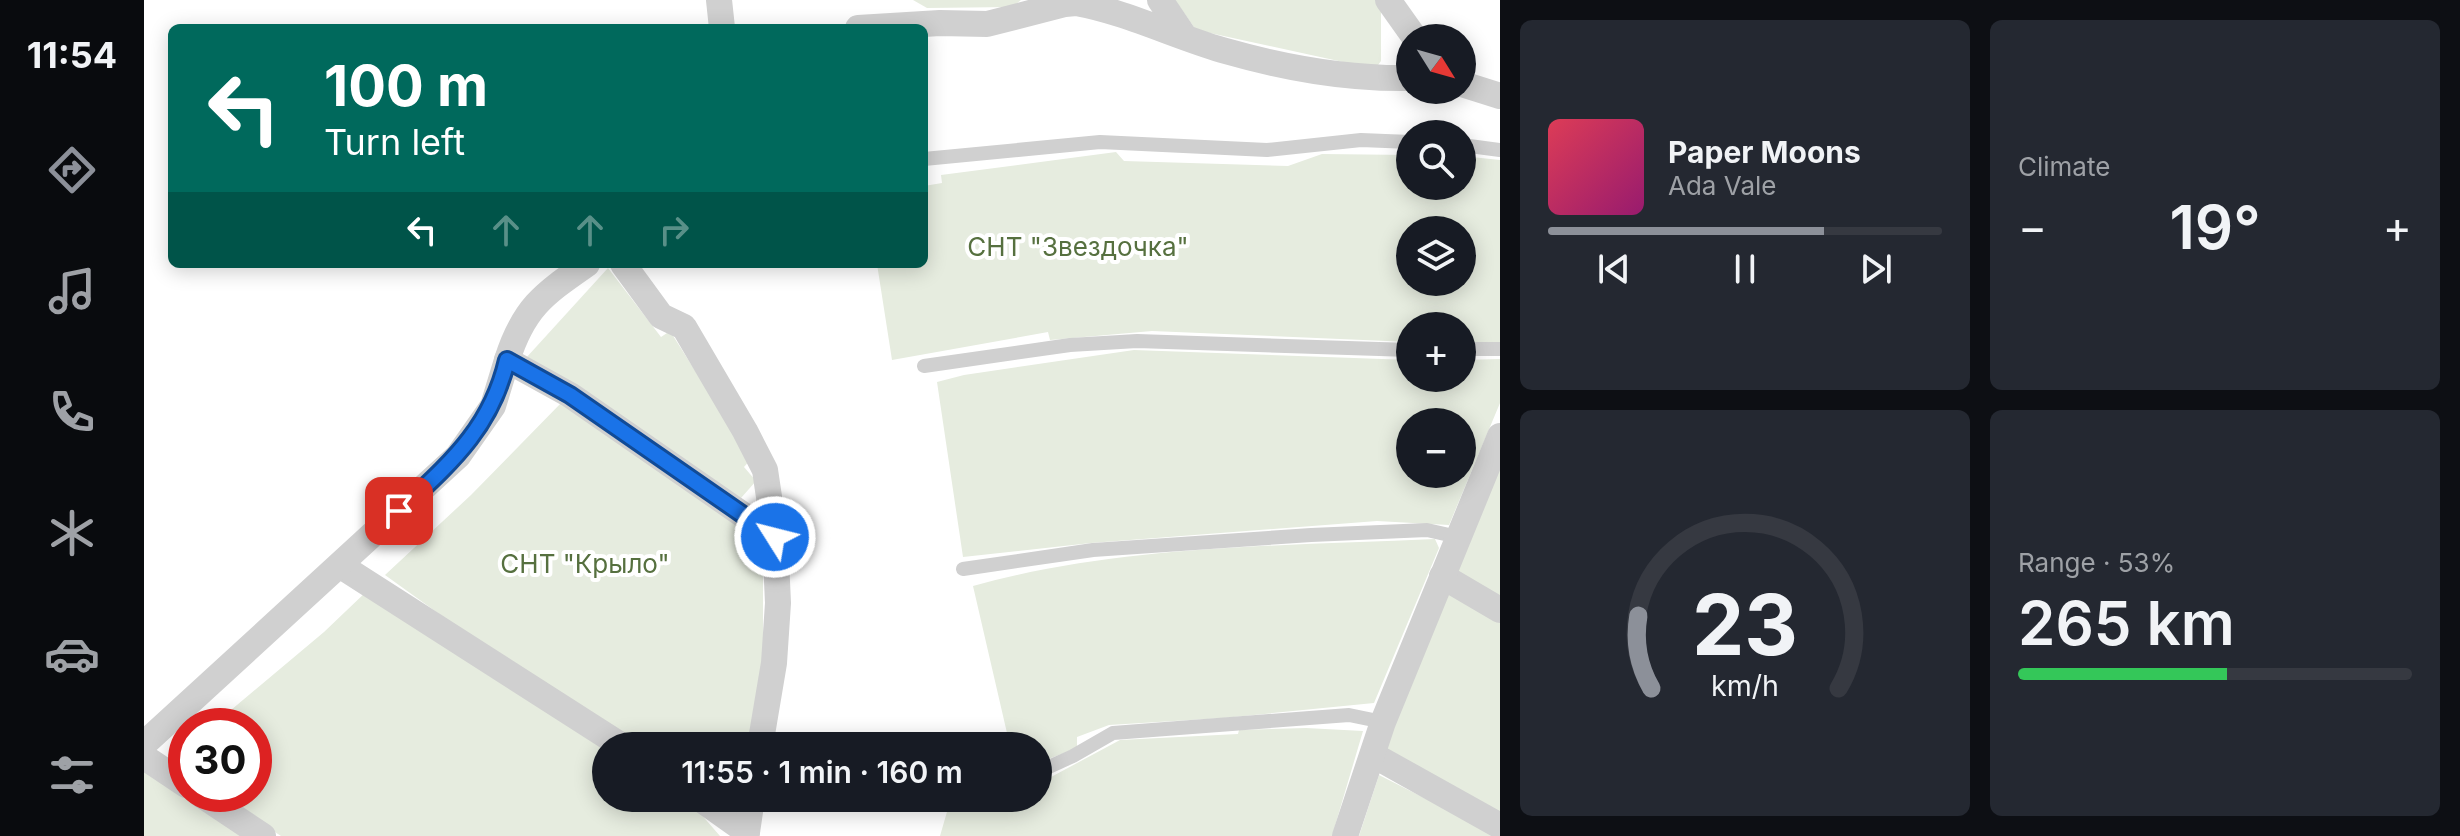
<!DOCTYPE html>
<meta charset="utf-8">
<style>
:root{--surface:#171b24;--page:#242831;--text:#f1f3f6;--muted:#9ea1a6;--line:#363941;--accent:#8c9099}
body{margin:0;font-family:Inter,sans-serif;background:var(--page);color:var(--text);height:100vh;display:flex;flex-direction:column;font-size:30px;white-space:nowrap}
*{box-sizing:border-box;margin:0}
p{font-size:26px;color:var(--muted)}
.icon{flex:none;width:44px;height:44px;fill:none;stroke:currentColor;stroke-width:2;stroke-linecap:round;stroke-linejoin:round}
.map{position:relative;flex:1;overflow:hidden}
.details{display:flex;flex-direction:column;gap:20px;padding:20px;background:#0d0f14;width:960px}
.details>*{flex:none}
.top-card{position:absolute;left:24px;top:24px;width:760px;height:244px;border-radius:12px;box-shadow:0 4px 20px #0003;background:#00695c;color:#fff;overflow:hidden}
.needle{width:52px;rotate:127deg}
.fabs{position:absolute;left:1252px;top:24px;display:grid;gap:16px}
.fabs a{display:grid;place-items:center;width:80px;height:80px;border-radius:50%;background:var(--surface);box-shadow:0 4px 20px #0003;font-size:40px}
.speed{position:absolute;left:24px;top:708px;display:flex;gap:16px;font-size:40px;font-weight:700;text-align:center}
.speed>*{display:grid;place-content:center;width:104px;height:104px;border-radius:50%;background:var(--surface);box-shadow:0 4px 20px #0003;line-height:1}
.speed .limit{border:12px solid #d22;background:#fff;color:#111}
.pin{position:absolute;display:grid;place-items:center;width:68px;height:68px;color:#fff;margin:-34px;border-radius:16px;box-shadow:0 4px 12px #0006}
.me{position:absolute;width:88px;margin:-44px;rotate:306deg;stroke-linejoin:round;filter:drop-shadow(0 0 6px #0008)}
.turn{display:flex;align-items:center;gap:28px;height:168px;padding:0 24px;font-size:36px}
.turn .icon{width:104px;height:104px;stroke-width:2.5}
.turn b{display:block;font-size:56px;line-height:68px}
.lanes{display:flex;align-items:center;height:76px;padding:0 24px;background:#0003;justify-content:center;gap:40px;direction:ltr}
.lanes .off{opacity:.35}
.big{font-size:60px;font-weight:600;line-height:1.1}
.details .tile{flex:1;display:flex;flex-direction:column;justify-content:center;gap:12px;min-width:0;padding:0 28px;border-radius:12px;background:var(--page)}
.details .dial{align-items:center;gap:0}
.dial svg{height:208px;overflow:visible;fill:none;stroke:var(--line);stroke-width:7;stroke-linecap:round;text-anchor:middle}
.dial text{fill:var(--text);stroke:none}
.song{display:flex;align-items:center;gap:24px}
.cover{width:96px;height:96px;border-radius:12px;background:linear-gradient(135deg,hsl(350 70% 55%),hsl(320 70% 35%))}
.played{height:8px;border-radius:4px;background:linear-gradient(90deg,var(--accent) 70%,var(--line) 70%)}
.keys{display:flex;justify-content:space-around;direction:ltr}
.heat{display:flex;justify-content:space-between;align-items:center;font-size:44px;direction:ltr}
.charge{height:12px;border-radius:6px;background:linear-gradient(90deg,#34c759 53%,var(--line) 0)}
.details .tiles{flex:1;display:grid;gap:20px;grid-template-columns:repeat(2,1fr)}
.trip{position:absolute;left:448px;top:732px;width:460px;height:80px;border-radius:40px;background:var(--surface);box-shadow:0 4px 20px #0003;font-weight:600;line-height:80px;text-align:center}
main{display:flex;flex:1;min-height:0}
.tabs{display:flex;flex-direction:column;width:144px;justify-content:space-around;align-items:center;background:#090b0e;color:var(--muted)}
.tabs .icon{width:56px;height:56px}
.tabs .selected{color:var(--accent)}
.tabs b{font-size:36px;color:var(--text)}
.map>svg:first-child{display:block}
</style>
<main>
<nav class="tabs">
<b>11:54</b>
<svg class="icon selected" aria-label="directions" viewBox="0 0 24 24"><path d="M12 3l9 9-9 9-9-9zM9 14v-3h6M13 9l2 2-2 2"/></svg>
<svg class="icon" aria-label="music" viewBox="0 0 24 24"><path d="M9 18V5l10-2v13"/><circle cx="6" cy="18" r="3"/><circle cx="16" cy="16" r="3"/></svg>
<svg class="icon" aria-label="phone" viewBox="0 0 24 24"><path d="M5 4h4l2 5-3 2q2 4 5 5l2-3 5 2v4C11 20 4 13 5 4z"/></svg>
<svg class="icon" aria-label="climate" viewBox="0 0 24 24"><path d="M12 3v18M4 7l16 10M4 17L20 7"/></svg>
<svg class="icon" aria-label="car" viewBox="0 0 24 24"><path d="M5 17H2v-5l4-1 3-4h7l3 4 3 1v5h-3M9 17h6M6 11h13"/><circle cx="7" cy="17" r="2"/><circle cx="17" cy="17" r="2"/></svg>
<svg class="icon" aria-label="filters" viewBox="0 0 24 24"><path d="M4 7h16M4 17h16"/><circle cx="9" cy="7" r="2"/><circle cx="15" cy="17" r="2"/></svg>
</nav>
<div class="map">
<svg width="1356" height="836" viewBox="0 0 1356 836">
<rect width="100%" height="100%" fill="#fff"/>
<g fill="#e6ecdf" fill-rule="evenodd">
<path d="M769,0H877L868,7L783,8Z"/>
<path d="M1031,0H1232L1237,7V61L1231,69L1052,30Z"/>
<path d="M972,152L980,161L1144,166L1178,154L1266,155V186H1318V156L1356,160V342L1318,343V326H1266V342L1008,331L906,340L904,332L748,360L733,264H780V186L798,183L797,175ZM1266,230H1318V282H1266Z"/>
<path d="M464,268L517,337L526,331L607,459L600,467L612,481L597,498L382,358Z"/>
<path d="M990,350L1266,360V378H1318V360L1356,359V403L1305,525L1233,521L947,543L819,557L793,382L820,375ZM1266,422H1318V474H1266Z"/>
<path d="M419,401L596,519L590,529L619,549V665L604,746H492L323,634L241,575L327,495Z"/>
<path d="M1356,464V603L1309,575Z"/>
<path d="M1291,539L1295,548L1230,703L1079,718L965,725L933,737V748L894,763V746H866L829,586C976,545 1138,546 1291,539Z"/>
<path d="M224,590L462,748V798H535L556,813L576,836H137L73,794H110V726H68L180,632Z"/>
<path d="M1303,591L1356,622V816L1240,753Z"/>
<path d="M1162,728L1219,731L1188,836H796L807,798H851L859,802L866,798H894V784L976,740L1094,734L1095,730Z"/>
<path d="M0,771L53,801L104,836H0Z"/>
<path d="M1235,775L1355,836H1215Z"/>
</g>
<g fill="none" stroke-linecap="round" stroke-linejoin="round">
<g stroke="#d0d0d0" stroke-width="14">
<path d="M1318,145L1356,150"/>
<path d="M780,159L956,142L1123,150L1217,140L1266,142"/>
<path d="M1318,349H1356"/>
<path d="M780,366L926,345L993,341L1266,350"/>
<path d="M819,569L949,550L1167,535L1283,530L1314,537"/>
<path d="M894,772L929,756L969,733L1205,715L1239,722"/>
</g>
<g stroke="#d0d0d0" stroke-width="26">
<path d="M575,0L578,28"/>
<path d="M1016,0L1041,37"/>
<path d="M1244,0L1271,38"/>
<path d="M714,28L796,23L843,24L921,4L932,3C982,12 1030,36 1078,50C1141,68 1201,79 1266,78"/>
<path d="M1318,84L1356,96"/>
<path d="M479,264L517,316L540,327L601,431L621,470L631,537"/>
<path d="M363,360C380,307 400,294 443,264"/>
<path d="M197,566L478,746"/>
<path d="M1298,576L1356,610"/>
<path d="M0,744L314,456L349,406L363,360L426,395L631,537L634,603L630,663L616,746"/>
<path d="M1229,755L1356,826"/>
<path d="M0,757L42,785"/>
<path d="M56,794L119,836"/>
<path d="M555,798L603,832L602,836"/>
<path d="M603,832L608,798"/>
<path d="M1201,836L1239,722L1356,436"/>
</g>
</g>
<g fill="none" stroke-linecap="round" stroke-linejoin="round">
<g stroke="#114b97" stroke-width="20">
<path id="route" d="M255,511C305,464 347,429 363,360L426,395L631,537"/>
</g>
<use href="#route" stroke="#1a73e8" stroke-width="14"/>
</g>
<g text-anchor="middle" stroke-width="8" stroke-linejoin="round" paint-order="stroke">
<g font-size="26" fill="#56703f" stroke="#fff">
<text x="934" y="256">СНТ "Звездочка"</text>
<text x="441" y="573">СНТ "Крыло"</text>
</g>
</g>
</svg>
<div class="fabs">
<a><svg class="needle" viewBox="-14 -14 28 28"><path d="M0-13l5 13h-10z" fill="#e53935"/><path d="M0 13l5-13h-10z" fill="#9ea1a6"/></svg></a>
<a><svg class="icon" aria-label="search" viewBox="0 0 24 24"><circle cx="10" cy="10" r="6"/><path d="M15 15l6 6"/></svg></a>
<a><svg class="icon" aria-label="layers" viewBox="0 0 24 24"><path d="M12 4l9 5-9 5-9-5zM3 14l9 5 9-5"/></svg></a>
<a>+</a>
<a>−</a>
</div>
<div class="speed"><div class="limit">30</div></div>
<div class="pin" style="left:255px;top:511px;background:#d93025"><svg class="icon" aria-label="arrive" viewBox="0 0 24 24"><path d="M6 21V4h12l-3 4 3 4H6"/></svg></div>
<svg class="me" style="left:631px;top:537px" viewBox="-20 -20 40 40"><circle r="17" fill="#1a73e8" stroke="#fff" stroke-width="3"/><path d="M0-11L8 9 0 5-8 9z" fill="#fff"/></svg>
<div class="trip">11:55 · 1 min · 160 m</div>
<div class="top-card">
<div class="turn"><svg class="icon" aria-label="left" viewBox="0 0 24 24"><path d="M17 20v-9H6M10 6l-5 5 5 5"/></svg><div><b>100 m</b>Turn left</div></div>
<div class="lanes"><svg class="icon" aria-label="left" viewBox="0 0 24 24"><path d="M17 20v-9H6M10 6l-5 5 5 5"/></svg><svg class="icon off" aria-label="ahead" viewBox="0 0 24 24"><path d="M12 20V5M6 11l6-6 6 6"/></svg><svg class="icon off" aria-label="ahead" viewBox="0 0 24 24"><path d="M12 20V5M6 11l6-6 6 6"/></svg><svg class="icon off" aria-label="right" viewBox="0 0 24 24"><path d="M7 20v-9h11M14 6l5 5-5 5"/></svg></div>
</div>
</div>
<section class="details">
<div class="tiles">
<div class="tile">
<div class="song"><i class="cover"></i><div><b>Paper Moons</b><p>Ada Vale</p></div></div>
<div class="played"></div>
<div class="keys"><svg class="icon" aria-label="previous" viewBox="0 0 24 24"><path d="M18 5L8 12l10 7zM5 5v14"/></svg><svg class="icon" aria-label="pause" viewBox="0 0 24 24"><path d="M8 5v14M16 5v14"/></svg><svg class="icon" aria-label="next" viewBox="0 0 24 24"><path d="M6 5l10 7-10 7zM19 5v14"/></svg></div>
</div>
<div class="tile"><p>Climate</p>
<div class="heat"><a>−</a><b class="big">19°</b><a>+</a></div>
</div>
<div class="tile dial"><svg viewBox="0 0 100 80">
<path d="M14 69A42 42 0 1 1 86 69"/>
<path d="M14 69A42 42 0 0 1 9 41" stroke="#8c9099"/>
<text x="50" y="56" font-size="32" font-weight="700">23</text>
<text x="50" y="72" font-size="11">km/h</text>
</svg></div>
<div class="tile"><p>Range · 53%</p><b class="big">265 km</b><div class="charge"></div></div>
</div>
</section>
</main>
